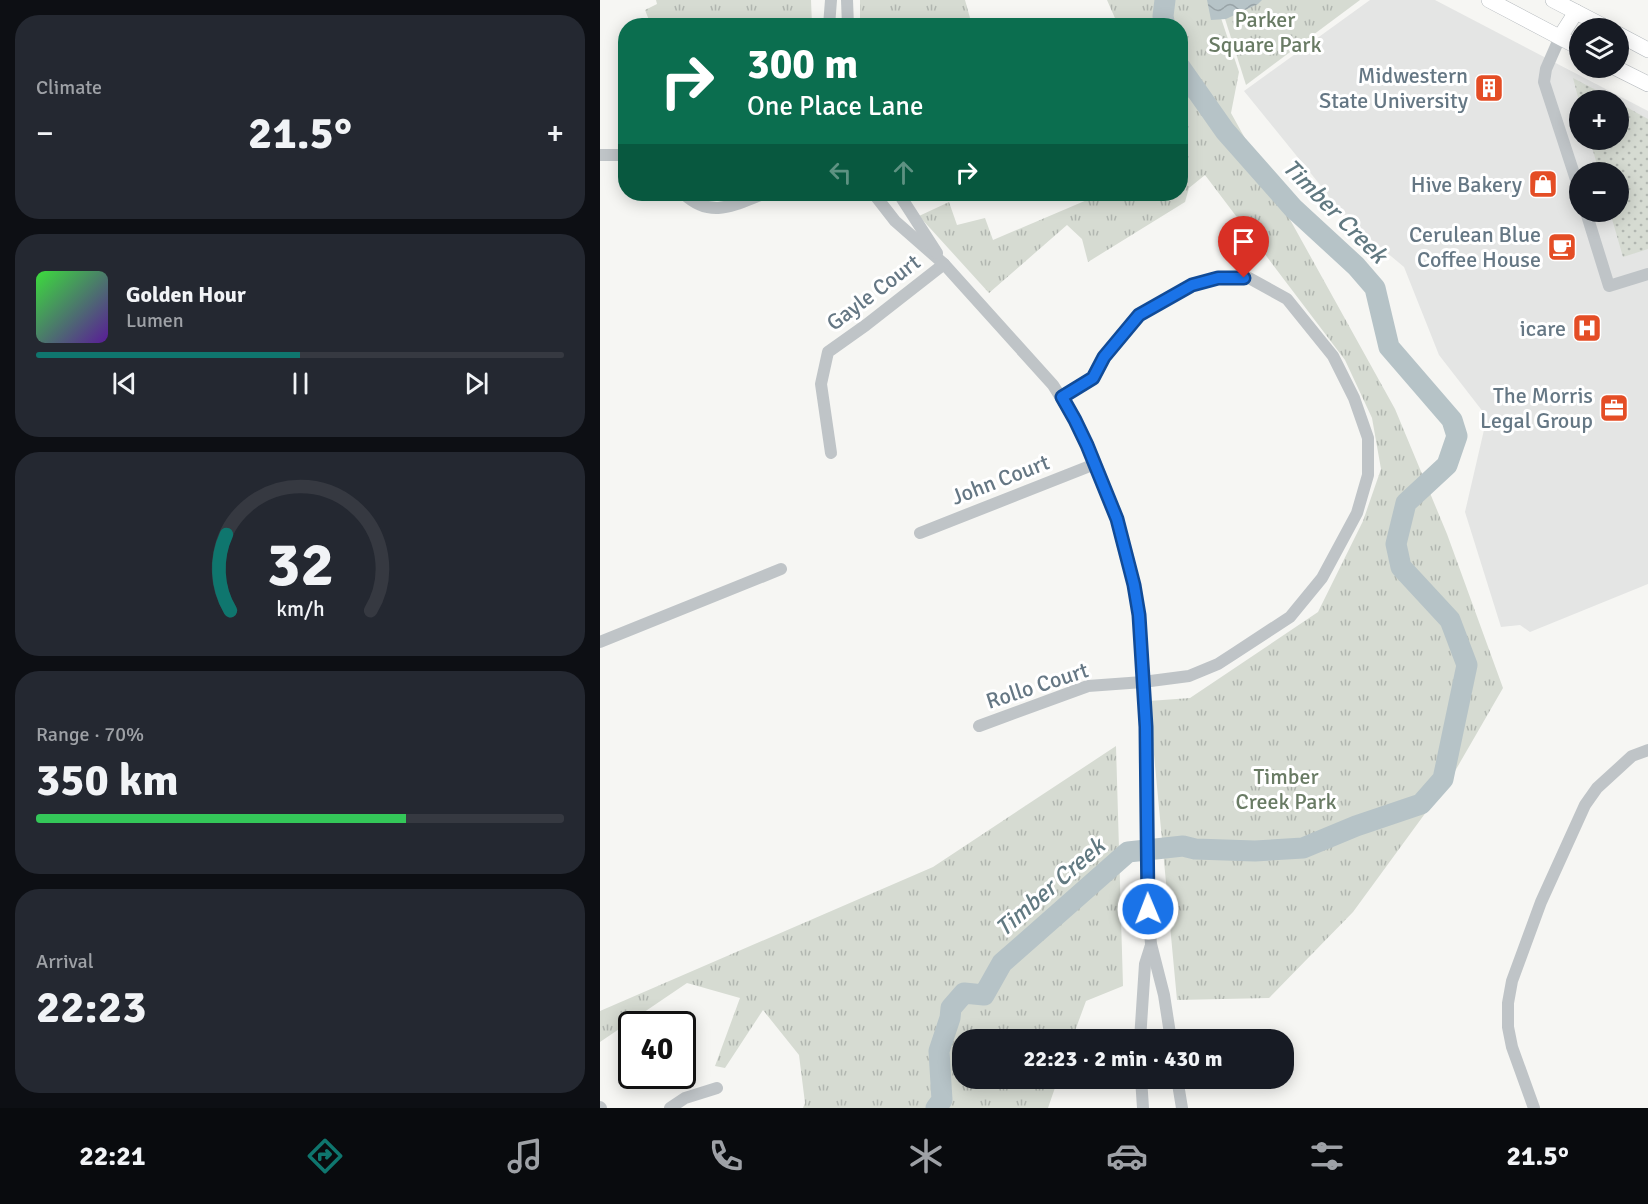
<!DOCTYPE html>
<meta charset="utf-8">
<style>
:root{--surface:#171b24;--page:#242831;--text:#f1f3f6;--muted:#9ea1a6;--line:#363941;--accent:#0f766e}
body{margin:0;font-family:Signika,sans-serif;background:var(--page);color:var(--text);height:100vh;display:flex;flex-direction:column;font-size:22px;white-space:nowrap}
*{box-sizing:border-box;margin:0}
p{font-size:20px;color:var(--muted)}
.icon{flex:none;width:33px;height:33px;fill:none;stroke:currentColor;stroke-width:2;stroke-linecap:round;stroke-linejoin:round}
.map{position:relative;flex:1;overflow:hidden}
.sheet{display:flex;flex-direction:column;gap:15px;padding:15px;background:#0d0f14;width:600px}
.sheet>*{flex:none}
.guide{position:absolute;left:18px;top:18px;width:570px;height:183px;border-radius:24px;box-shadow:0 3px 15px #0003;background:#0b6e4f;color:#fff;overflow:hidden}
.controls{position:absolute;left:969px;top:18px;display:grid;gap:12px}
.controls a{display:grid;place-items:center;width:60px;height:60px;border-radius:50%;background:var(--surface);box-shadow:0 3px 15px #0003;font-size:30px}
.speed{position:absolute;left:18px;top:1011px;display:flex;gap:12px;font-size:30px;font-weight:700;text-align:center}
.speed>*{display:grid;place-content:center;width:78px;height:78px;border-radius:50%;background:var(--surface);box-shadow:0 3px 15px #0003;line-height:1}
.speed .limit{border:3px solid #111;border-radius:9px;background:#fff;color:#111}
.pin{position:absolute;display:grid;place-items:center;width:51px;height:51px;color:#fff;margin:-62px -26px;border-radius:50% 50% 50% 0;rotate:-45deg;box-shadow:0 0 6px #0007}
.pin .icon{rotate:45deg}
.me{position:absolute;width:66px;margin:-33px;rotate:359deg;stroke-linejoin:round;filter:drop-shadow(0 0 4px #0008)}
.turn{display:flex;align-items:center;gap:21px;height:126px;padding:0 30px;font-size:27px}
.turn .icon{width:78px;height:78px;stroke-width:2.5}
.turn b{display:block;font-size:42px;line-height:51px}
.lanes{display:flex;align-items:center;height:57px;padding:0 30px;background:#0003;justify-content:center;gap:30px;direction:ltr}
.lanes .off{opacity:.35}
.big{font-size:45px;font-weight:800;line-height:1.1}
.sheet .widget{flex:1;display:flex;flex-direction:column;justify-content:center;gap:9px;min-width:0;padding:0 21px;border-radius:24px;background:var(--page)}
.sheet .dial{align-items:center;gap:0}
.dial svg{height:156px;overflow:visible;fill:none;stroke:var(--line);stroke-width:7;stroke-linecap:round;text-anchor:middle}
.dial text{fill:var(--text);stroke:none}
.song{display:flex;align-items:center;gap:18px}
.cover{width:72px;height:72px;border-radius:9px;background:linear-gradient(135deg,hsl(120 70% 55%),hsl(270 70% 35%))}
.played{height:6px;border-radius:3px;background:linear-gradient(90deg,var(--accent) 50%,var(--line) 50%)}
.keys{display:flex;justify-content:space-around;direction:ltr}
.heat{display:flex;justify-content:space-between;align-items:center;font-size:33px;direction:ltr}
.charge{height:9px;border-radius:4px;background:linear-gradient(90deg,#34c759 70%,var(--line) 0)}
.trip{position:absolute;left:352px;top:1029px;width:342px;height:60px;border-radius:24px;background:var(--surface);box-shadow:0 3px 15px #0003;font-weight:800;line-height:60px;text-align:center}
.dock{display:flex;height:96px;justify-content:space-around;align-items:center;background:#090b0e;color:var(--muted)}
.dock .icon{width:42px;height:42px}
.dock .on{color:var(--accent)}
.dock b{font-size:27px;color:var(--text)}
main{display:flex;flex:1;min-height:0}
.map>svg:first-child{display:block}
</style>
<main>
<section class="sheet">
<div class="widget"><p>Climate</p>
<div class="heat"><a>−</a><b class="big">21.5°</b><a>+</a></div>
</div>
<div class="widget">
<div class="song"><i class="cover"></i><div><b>Golden Hour</b><p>Lumen</p></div></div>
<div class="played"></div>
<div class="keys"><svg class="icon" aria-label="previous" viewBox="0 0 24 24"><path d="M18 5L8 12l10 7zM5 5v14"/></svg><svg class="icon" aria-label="pause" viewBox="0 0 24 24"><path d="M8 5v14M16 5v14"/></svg><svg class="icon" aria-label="next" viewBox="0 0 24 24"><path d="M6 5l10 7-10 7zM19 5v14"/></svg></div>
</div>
<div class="widget dial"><svg viewBox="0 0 100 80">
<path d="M14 69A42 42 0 1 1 86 69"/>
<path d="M14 69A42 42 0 0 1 12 30" stroke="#0f766e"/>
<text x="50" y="56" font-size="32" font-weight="700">32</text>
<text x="50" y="72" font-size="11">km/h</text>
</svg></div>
<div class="widget"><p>Range · 70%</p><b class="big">350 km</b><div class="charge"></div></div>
<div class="widget"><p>Arrival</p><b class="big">22:23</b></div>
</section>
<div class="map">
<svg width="1048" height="1108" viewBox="0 0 1048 1108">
<defs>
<pattern id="grass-dots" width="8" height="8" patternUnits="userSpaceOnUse" patternTransform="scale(1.5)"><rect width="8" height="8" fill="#d6dbd2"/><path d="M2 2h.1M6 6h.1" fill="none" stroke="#b1b6b0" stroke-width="1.8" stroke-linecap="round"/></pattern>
<pattern id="park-tufts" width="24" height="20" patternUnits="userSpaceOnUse" patternTransform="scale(1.5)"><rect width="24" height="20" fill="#d6dbd2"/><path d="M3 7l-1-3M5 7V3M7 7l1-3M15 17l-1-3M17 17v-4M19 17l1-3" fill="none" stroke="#b1b6b0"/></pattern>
<pattern id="water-waves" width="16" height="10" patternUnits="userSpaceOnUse" patternTransform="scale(1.5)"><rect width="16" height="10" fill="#b6c3c7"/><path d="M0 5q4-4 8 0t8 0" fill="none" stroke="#98a3a7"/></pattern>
</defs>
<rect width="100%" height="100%" fill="#f6f6f3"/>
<path fill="#e4e5e4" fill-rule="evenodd" d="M770,0H835L1048,111V584L930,632L920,625L901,627L865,512L887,417L839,355L804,267L743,216L721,186L644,91ZM980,100H1018V140H980ZM980,172H1018V212H980Z"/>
<g fill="url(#grass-dots)">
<path d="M973,78L1015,100L979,101Z"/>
<path d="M1019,103L1048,119V249L1023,257L1010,212H1018V172H999L990,140H1018Z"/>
</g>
<g fill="url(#park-tufts)">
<path d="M56,0H211L212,25H51L45,10L57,4Z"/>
<path d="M260,0H365L370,18L420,22L416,26L260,25Z"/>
<path d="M507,0H615L639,72L631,113L795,409L847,534L903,688L851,778L753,912L669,998L577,1000L549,701L590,698L718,612L763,521L781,469L772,418L745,360L605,175L589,188L585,202L488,262L482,239L467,225L389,293L319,216L349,202L357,225L385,218L393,240L501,194H580V26L518,25Z"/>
<path d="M619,0H760L646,85Z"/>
<path d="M516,746L523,986L486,1001L472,1039L363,1040V1078L458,1079L448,1108H203L205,1103L199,1055L163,1010L125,1068L115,1066L140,998L87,983L0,1042V1011L333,867Z"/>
</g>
<path fill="url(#water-waves)" d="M607,0H662L658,4L626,19L611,20Z"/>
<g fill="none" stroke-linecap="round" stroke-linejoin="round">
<g stroke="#b6c3c7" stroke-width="21">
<path d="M565,0L563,16L565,26"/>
<path d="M336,1108L342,1100L339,1051L350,1018L351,1008L364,993L384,995L402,963L528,852L583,846L595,849L655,851L703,848L756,826L821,804L843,779L867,665L850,620L801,567L796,544L806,503L847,465L857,436L852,420L789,347L775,288L756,266L693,208L625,131L580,67"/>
</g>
<g stroke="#b1b6ba" stroke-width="16">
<g id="major">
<path d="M889,0L980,48"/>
<path d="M953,0L1007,28"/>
<path d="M1018,34L1048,50"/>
<path d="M960,37L976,12"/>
<path d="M1016,68L1048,84"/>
</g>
</g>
<g stroke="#bfc4c7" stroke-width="12">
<path d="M247,0L248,26"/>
<path d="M229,26L231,0"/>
<path d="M960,37L946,69L944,82L980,192"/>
<path d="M0,155H18L26,157"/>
<path d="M84,194C111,219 134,205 163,194"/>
<path d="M274,194L295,221L344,264L453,385L475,420L487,445L517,519L534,585L539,615L546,727L548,909L551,944L564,995L571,1040"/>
<path d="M299,194L337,253"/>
<path d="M986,212L1009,286L1048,274"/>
<path d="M231,453L221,384L228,352L266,325L344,264"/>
<path d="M320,533L495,464"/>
<path d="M0,642L181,569"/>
<path d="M379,726L488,686L543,682L589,676L618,664L635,653L690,617L722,578L757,513L768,475V438L754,398L733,356L687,299L649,278H618L592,285L539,315L504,357L493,378L462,397"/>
<path d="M540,1040L545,964L551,945"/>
<path d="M541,1078L543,1108"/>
<path d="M577,1078L582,1108"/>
<path d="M0,1107L1,1108"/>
<path d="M70,1108L85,1098L117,1088"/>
<path d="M934,1108L912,1047L908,1027V1003L912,981L941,902L985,805L997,788L1032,756L1048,750"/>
</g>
<use href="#major" stroke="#fff" stroke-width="15"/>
</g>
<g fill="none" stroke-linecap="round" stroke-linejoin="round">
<g stroke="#114b97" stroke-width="15">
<path id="route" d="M548,909L546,727L539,615L534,585L517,519L487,445L475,420L462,397L493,378L504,357L539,315L592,285L618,278H644"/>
</g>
<use href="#route" stroke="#1a73e8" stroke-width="10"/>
</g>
<defs>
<g id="building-square" transform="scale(1.5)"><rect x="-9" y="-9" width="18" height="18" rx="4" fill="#e44d25" stroke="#fff"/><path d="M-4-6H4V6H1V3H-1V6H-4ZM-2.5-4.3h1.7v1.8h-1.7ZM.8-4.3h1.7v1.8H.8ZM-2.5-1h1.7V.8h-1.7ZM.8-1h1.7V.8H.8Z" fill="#fff"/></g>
<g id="shop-square" transform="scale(1.5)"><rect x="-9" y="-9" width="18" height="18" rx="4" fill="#e44d25" stroke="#fff"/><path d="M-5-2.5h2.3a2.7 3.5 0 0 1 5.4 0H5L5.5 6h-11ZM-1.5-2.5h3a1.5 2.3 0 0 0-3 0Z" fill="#fff"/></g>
<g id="cafe-square" transform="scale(1.5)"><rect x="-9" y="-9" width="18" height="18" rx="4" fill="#e44d25" stroke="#fff"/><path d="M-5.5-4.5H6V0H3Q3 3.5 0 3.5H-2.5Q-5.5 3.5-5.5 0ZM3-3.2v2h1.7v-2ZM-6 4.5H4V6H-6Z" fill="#fff"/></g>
<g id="hospital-square" transform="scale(1.5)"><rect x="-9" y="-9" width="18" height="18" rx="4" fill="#e44d25" stroke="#fff"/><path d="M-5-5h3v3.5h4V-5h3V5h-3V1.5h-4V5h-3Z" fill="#fff"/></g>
<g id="office-square" transform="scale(1.5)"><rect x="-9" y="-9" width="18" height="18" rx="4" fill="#e44d25" stroke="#fff"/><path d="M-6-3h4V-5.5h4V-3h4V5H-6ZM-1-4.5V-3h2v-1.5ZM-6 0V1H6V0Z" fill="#fff"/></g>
</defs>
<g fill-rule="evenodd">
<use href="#building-square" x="889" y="88"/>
<use href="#shop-square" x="943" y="184"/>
<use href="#cafe-square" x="962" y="247"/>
<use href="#hospital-square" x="987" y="328"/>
<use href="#office-square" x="1014" y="408"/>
</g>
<g text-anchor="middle" stroke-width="6" stroke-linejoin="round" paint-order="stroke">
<g font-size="22" fill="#697b64" stroke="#fff">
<text x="665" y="27">Parker<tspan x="665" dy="25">Square Park</tspan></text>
<text x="686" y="784">Timber<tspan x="686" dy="25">Creek Park</tspan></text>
</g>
<g font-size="22" fill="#657784" stroke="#fff" text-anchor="end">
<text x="868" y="83">Midwestern<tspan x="868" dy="25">State University</tspan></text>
<text x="922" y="192">Hive Bakery</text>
<text x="941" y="242">Cerulean Blue<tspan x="941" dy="25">Coffee House</tspan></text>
<text x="966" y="336">icare</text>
<text x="993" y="403">The Morris<tspan x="993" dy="25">Legal Group</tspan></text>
</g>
<g font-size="22" fill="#657784" stroke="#fff">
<text transform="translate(273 292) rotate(-37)" y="8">Gayle Court</text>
<text transform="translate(400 479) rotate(-21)" y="8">John Court</text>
<text transform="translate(437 685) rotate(-18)" y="8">Rollo Court</text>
</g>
<g font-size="24" font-style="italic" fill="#617981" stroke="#fff">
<text transform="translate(735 211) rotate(45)" y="8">Timber Creek</text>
<text transform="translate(450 887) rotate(-41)" y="8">Timber Creek</text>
</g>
</g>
</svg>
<div class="controls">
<a><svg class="icon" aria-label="layers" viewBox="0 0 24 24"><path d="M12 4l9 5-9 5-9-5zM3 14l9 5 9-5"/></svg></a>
<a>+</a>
<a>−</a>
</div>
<div class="speed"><div class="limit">40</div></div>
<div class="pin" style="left:644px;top:278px;background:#d93025"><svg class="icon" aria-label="arrive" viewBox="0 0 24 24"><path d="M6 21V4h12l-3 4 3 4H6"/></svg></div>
<svg class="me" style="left:548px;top:909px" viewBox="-20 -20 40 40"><circle r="17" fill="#1a73e8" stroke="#fff" stroke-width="3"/><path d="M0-11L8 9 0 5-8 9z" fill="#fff"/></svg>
<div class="trip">22:23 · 2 min · 430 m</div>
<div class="guide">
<div class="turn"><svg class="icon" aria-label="right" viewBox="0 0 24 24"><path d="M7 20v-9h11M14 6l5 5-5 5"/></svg><div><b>300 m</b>One Place Lane</div></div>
<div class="lanes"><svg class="icon off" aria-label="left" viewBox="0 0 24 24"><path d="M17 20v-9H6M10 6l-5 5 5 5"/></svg><svg class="icon off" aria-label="ahead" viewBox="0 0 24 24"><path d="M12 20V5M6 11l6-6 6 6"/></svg><svg class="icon" aria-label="right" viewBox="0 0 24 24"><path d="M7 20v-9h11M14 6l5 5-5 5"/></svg></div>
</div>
</div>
</main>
<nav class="dock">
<b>22:21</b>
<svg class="icon on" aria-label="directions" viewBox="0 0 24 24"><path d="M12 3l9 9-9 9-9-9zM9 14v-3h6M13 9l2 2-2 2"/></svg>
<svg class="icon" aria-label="music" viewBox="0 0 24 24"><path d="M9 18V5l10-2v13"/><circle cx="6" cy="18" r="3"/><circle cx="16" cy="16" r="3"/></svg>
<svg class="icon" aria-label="phone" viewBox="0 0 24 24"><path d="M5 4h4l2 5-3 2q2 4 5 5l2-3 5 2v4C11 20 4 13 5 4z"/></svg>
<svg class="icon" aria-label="climate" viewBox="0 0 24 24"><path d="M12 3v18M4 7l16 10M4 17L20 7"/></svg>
<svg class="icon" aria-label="car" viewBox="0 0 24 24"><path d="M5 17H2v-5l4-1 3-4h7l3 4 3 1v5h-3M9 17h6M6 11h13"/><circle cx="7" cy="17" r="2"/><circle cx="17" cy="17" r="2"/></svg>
<svg class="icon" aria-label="filters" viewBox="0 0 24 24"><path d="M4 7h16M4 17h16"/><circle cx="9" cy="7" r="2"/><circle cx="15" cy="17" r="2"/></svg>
<b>21.5°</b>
</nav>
